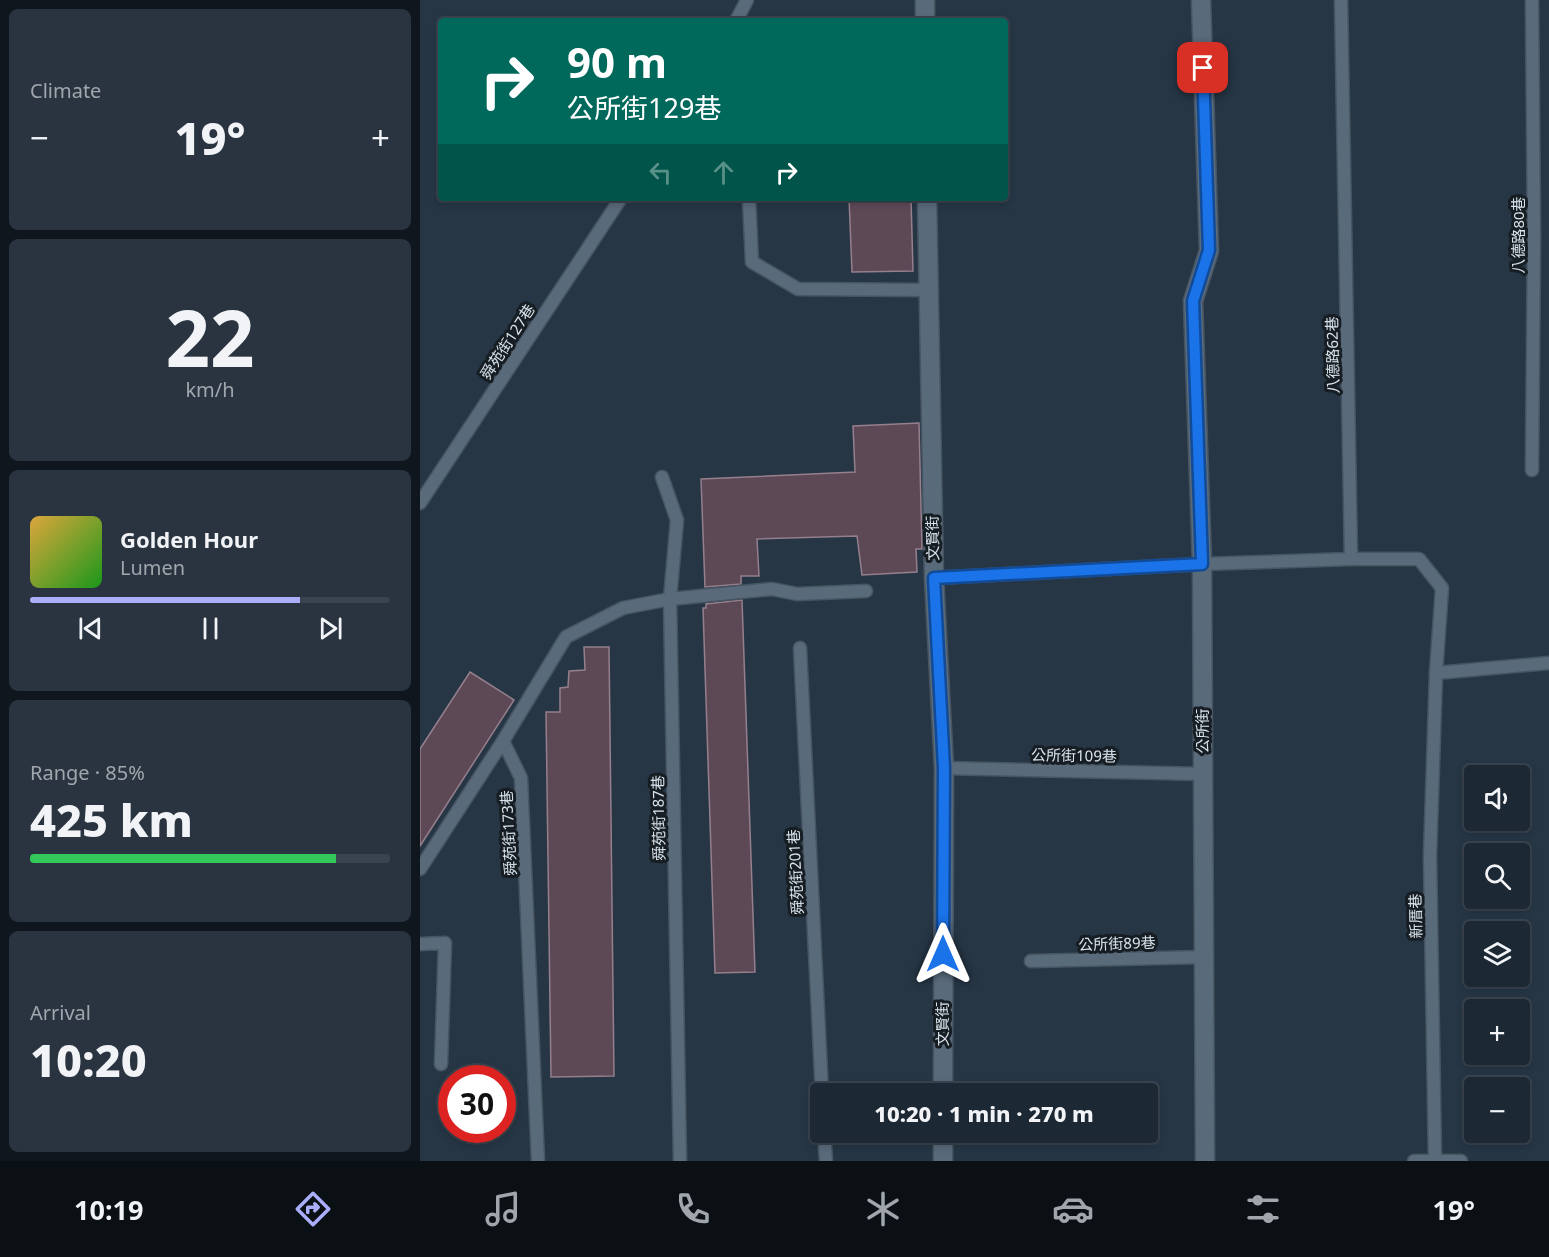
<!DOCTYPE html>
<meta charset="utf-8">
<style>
:root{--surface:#1c2834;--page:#293440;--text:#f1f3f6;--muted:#a0a6ac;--line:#3a444f;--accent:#abaffb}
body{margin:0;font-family:"Noto Sans","Noto Sans TC",sans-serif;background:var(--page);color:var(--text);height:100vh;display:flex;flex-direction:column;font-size:22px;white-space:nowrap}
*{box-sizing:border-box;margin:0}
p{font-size:20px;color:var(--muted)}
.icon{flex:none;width:33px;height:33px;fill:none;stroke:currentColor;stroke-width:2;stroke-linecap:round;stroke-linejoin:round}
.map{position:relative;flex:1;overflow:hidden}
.side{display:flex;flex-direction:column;gap:9px;padding:9px;background:#0f161d;width:420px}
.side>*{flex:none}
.guide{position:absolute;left:18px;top:18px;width:570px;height:183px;border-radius:6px;box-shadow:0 3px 9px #0003,0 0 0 2px var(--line);background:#00695c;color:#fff;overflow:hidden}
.buttons{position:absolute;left:1044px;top:765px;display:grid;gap:12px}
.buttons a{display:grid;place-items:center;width:66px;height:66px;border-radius:6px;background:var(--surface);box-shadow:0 3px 9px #0003,0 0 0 2px var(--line);font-size:30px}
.speed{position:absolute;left:18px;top:1065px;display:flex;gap:12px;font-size:30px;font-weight:700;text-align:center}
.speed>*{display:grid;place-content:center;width:78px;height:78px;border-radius:50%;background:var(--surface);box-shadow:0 3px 9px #0003,0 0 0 2px var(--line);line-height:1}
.speed .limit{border:9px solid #d22;background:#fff;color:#111}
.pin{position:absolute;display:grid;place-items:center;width:51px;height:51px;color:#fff;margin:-26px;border-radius:12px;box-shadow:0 3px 9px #0006}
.me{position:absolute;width:66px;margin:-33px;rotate:0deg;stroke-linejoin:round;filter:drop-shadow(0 0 4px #0008)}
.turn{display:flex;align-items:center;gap:21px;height:126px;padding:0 30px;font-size:27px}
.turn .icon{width:78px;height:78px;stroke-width:2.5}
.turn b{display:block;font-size:42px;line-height:51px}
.lanes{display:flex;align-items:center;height:57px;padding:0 30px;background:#0003;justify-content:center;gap:30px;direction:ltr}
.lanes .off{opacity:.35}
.big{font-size:45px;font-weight:800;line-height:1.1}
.side .tile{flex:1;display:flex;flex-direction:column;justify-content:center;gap:9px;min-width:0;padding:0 21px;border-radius:9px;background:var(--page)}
.side .dial{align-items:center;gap:0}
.dial b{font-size:78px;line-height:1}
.song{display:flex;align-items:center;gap:18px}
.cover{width:72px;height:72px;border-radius:9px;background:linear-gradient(135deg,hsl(40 70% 55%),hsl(120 70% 35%))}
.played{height:6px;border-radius:3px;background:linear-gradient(90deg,var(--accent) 75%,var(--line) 75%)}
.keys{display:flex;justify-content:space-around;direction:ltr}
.heat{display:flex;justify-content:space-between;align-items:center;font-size:33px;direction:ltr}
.charge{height:9px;border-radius:4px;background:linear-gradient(90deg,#34c759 85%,var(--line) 0)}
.trip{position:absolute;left:390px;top:1083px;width:348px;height:60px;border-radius:6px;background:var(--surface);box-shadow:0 3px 9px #0003,0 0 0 2px var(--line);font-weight:800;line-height:60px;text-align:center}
.menu{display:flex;height:96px;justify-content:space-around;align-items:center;background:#0b1015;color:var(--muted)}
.menu .icon{width:42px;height:42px}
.menu .selected{color:var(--accent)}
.menu b{font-size:27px;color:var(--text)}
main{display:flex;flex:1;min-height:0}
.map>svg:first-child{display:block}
</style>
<main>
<section class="side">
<div class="tile"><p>Climate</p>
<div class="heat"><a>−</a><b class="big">19°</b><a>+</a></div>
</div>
<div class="tile dial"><b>22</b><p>km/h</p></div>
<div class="tile">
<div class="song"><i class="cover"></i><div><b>Golden Hour</b><p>Lumen</p></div></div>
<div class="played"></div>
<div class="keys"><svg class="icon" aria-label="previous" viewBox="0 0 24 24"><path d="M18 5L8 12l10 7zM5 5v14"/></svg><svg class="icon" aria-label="pause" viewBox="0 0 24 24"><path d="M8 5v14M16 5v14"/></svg><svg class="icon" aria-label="next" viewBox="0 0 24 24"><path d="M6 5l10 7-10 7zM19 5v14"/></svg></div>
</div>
<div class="tile"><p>Range · 85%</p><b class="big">425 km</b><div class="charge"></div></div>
<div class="tile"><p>Arrival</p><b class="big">10:20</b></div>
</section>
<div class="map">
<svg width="1129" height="1161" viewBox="0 0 1129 1161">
<rect width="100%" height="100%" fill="#263645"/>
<g fill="#5d4956" stroke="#967f8d" stroke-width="1.5">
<path d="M429,198H491L493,271L432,272Z"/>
<path d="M499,423L502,549H496L497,572L442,575L437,536L337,539L339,576H321V584L285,587L281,479L435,472L433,426Z"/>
<path d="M322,600L335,972L295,973L283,608H286V604Z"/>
<path d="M164,647H189L194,1076L131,1077L126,712H140V688L148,687L149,671L165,670Z"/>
<path d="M50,672L94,700L0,846V749Z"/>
</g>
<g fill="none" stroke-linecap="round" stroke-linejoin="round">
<g stroke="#475461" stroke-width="15">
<g id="lane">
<path d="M316,21L327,0"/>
<path d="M329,198L332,262L378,289L507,290"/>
<path d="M1112,470L1114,236L1112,0"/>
<path d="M242,477L257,520L250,599L260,1161"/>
<path d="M0,503L201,198"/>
<path d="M931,559H999L1022,588L1016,673L1010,856L1015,1160"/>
<path d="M514,578L782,564L931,559L921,0"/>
<path d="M380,648L402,1094"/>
<path d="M1016,673L1129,663"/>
<path d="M83,741L101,778L118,1161"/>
<path d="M524,768L783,774"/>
<path d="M0,869L83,741L146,637L203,608L250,599L352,589L377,594L446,591"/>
<path d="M0,944L25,943L21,1064"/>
<path d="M611,961L784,957"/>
<path d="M404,1132L406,1161"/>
<path d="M994,1161H1041"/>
</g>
</g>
<g stroke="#475461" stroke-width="21">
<g id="street">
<path d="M505,0V21"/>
<path d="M781,0L789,251L773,301L782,564L785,1161"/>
<path d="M507,198L514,578L524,768L523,1094"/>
<path d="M523,1161V1132"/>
</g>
</g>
<use href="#lane" stroke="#596a7b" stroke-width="12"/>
<use href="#street" stroke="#596a7b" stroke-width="18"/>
</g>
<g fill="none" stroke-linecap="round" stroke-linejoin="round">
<g stroke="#114b97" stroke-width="15">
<path id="route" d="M523,954L524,768L514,578L782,564L773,301L789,250L783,68"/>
</g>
<use href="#route" stroke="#1a73e8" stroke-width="10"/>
</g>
<g text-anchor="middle" stroke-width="6" stroke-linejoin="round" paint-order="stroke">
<g font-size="15" fill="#dae3ed" stroke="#161d23">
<text transform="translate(1099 235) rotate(-90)" y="5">八德路80巷</text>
<text transform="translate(88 342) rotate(-57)" y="5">舜苑街127巷</text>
<text transform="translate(913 355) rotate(-91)" y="5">八德路62巷</text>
<text transform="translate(513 538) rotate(-91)" y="5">文賢街</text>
<text transform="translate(783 731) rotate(-90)" y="5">公所街</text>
<text transform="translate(654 756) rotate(1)" y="5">公所街109巷</text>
<text transform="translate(239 818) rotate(-91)" y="5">舜苑街187巷</text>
<text transform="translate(89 833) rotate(-93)" y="5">舜苑街173巷</text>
<text transform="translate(376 872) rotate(-93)" y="5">舜苑街201巷</text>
<text transform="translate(996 916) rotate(-91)" y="5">新厝巷</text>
<text transform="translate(697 944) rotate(-2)" y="5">公所街89巷</text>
<text transform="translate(523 1024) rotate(-90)" y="5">文賢街</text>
</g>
</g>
</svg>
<div class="buttons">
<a><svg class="icon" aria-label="sound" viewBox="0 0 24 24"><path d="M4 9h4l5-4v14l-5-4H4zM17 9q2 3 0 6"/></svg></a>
<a><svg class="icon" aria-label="search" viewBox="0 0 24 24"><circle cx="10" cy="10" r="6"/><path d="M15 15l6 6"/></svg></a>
<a><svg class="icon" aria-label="layers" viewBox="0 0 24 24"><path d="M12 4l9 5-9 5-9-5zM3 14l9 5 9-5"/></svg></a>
<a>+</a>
<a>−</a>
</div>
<div class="speed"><div class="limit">30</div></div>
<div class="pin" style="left:783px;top:68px;background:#d93025"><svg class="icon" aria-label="arrive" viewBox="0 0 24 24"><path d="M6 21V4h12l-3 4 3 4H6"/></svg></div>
<svg class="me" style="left:523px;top:954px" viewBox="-20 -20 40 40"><path d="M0-17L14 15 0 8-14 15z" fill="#1a73e8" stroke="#fff" stroke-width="4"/></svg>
<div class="trip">10:20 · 1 min · 270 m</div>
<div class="guide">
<div class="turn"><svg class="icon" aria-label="right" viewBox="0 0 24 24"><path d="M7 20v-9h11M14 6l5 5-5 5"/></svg><div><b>90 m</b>公所街129巷</div></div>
<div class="lanes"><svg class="icon off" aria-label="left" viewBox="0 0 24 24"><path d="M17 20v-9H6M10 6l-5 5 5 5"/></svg><svg class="icon off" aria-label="ahead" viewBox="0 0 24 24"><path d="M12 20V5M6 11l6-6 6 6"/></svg><svg class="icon" aria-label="right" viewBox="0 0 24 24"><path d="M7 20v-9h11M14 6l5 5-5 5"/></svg></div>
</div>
</div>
</main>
<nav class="menu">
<b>10:19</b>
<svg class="icon selected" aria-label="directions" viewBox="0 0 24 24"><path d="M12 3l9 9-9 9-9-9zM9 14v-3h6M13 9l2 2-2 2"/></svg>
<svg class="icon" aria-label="music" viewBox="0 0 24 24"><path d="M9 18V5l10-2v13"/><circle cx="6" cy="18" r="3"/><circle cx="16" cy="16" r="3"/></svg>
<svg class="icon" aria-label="phone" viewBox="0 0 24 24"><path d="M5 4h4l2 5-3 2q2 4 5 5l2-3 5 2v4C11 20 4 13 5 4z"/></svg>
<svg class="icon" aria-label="climate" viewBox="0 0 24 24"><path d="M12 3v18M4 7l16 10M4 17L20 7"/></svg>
<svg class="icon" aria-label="car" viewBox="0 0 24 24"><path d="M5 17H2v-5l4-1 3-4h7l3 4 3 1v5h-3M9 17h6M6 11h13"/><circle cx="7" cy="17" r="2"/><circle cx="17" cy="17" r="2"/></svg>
<svg class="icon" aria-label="filters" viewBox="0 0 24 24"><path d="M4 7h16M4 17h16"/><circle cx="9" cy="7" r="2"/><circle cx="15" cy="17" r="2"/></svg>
<b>19°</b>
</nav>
